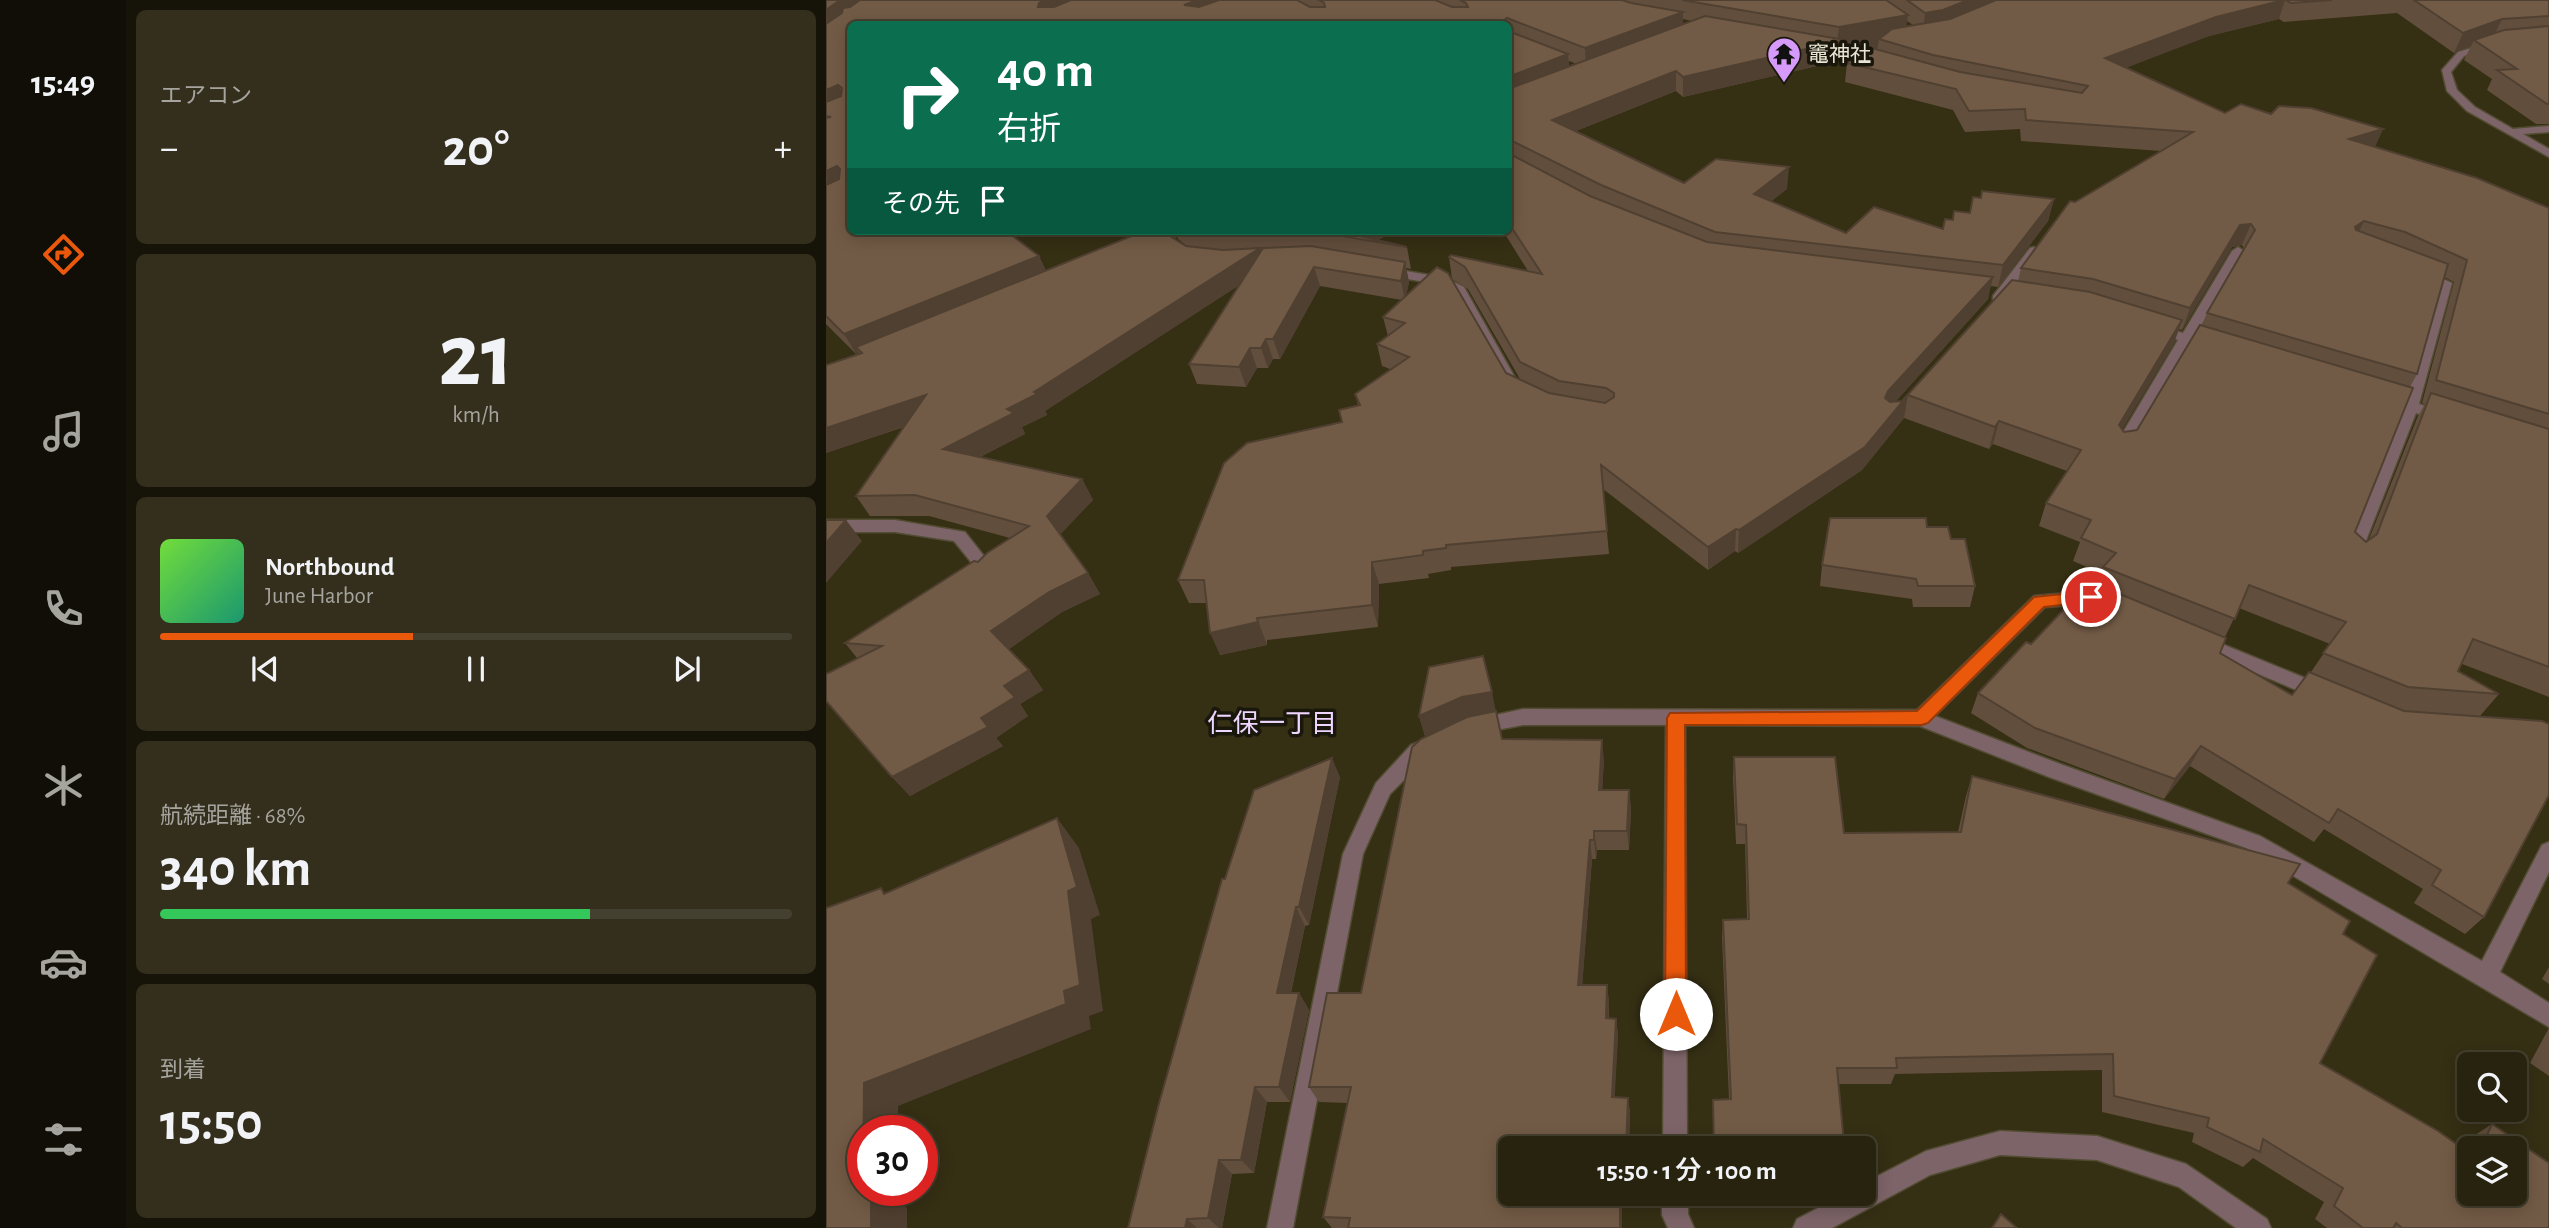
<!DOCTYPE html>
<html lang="ja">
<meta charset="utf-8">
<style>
:root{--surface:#28230f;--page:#342f1d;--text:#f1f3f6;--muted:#a5a49e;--line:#44402f;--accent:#ea580c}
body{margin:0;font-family:"Alegreya Sans","Noto Sans JP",sans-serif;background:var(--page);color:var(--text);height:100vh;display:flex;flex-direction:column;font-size:26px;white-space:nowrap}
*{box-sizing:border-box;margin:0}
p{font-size:23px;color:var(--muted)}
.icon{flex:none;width:38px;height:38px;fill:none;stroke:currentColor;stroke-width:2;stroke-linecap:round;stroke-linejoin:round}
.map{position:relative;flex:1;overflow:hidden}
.details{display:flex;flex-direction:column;gap:10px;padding:10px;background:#161308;width:700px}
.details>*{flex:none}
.banner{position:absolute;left:21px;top:21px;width:665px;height:214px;border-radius:10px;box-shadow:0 4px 18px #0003,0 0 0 2px var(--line);background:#0b6e4f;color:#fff;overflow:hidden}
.tools{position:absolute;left:1631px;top:1052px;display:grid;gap:14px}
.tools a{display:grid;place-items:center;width:70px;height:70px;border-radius:10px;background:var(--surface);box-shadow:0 4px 18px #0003,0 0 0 2px var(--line);font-size:35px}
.speed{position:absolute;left:21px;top:1115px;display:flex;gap:14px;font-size:35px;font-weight:700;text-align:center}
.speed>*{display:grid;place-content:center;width:91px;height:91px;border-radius:50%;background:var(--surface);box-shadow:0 4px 18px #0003,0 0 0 2px var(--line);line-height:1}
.speed .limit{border:10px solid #d22;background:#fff;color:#111}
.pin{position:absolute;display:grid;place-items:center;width:60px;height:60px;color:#fff;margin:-30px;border:4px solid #fff;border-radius:50%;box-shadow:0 2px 7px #0007}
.me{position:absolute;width:77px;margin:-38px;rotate:0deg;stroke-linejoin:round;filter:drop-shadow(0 0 5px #0008)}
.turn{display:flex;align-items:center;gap:24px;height:147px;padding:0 35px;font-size:32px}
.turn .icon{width:91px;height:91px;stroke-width:2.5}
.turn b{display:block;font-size:49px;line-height:60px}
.then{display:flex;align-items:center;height:66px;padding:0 35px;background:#0003;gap:14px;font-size:26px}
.big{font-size:52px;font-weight:600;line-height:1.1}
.details .card{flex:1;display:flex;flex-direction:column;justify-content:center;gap:10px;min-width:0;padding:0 24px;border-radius:10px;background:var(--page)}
.details .dial{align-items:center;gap:0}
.dial b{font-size:91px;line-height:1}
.song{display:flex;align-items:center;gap:21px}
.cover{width:84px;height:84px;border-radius:10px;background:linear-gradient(135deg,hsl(100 70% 55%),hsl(160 70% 35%))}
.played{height:7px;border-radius:4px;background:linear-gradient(90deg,var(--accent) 40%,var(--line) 40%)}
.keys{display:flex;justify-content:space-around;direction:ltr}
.heat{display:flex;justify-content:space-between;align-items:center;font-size:38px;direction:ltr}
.charge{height:10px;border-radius:5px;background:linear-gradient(90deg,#34c759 68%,var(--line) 0)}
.trip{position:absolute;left:672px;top:1136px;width:378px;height:70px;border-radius:10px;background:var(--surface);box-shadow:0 4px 18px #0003,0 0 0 2px var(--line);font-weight:600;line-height:70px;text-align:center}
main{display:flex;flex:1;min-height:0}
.tab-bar{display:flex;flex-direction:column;width:126px;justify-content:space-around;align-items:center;background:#100e06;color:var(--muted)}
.tab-bar .icon{width:49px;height:49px}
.tab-bar .current{color:var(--accent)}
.tab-bar b{font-size:32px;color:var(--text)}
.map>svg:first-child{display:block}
</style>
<main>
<nav class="tab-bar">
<b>15:49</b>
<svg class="icon current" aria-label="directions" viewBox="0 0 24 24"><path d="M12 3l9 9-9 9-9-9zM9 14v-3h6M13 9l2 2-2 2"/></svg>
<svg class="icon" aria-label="music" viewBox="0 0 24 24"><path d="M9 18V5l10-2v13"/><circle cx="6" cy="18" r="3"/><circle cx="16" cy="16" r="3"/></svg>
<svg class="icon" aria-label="phone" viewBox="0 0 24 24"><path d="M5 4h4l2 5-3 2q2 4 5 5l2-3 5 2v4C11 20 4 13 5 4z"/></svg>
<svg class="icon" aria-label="climate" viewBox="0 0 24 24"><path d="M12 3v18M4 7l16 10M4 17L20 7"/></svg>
<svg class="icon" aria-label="car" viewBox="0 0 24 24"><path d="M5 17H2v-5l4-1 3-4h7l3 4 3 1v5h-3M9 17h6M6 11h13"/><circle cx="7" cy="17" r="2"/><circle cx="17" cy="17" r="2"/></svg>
<svg class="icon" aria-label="filters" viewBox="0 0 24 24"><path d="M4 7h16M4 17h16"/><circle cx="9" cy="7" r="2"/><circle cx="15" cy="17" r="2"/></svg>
</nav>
<section class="details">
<div class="card"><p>エアコン</p>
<div class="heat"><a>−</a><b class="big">20°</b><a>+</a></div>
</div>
<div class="card dial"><b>21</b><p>km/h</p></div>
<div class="card">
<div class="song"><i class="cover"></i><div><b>Northbound</b><p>June Harbor</p></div></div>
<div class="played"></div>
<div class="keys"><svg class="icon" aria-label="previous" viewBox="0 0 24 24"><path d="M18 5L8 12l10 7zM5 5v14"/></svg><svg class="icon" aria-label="pause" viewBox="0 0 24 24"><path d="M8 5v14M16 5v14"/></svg><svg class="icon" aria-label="next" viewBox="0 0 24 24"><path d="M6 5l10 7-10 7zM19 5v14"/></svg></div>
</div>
<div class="card"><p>航続距離 · 68%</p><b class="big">340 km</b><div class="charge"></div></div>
<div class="card"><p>到着</p><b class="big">15:50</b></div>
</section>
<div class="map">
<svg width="1723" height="1228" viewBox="0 0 1723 1228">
<rect width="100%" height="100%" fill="#352f14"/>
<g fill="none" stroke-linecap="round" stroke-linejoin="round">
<g stroke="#524c33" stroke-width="3">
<g id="minor">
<path d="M1057,41L1060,42V46L1011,55L990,49L995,46L1011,49Z"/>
<path d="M1661,43L1669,45L1638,56L1625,72L1631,90L1649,107L1687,129L1723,126V132L1697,134L1723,149V157L1641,111L1621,91L1616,70L1632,52Z"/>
<path d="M344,231H361L327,247H319L317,244Z"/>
<path d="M1208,247L1214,251L1177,302H1167V296L1204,248Z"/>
<path d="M1412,247L1418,251L1369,336L1394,346L1387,350L1364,344L1300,452H1290L1287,449L1352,340L1323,329L1330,325L1357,333L1406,251Z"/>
<path d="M557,267L620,278L638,287L692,383L690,386H680L678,383L628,293L611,284L552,274V268Z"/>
<path d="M1596,269L1626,283L1593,404L1623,414L1625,417L1618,422L1590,413L1534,556L1526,562L1518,556L1577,409L1553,401L1551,398L1558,394L1580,400L1613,285L1591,276V270Z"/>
<path d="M0,520H69L139,532L172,574L164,580L158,578L128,541L69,532H0Z"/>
<path d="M1265,591L1277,595L1280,599L1277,603L1219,607L1109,716L1237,765L1434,836L1656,961L1716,845L1723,842V872L1674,972L1723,1003V1027L1420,848L1223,777L1094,726L859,725L861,1148H837L840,725H697L649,734L642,731L639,726L642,721L697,709L1091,710L1208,596Z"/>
<path d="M1374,635L1501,687L1503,692L1501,697L1494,699L1487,697L1368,647L1365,642L1368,637Z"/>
<path d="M601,739L608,741L611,747L564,794L537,854L467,1228H441L517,854L550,783L585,745Z"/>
<path d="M1174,1131L1271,1136L1360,1164L1441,1219L1445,1228H1410L1353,1187L1271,1160L1174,1155L1104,1175L1006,1228H967L971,1219L1019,1194H1038V1183L1100,1151Z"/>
<path d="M836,1194H862V1214L868,1228H842L836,1215Z"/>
</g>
</g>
<use href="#minor" fill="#7d6468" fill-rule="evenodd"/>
</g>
<g fill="#624e3c" fill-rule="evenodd">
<path d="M0,0H1723V124H1710L1661,90L1666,79L1638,60L1645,46L1628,53L1571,13L1458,22L1453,19L1383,36L1300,67L1399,113L1445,114L1557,129L1549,146L1723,208V697L1636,664L1632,671L1673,694L1654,716L1658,917L1639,934L1588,903L1597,889L1498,829L1488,842L1364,766L1338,799L1201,748L1145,713L1152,693L1270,585L1275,573L1247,561L1254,542L1213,526L1220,503L1241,471L1167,444L1163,449L1078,418L1036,470L912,553L909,551L882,570L777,489L783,554L625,567V570L602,574L603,578L553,584L552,627L441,640V645L394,655L380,603H363L352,580L516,422L532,405L529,394L564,369L556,366L551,344L562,336L557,317L576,300L494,286L454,359H447L442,368H431L420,387L371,384L363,364L413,285L219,411L221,415L196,427L199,434L154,457L256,479L267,500L234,534L262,573L274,594L236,612L183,649L203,670L217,690L194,704L202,716L170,738L177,746L84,796L66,777L31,658L19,643L152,562L184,538L103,516H44L30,496L78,427L0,453V365L31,355L0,324ZM857,19L866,21L857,24ZM1081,21L1087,25L1080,27ZM24,24H682V231H677L702,271L623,257L626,279L642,289L694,379L680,373L580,296L583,282L580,268L585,269L581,247L552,240L568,231H349L352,239L361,246L337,231H318L220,271L213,256L24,231ZM1036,42L1035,52L1021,63L1019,82L1127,110L1139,132L1194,129L1195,141L1335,151L1249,202L1195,268L1192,281L1076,401H1070L1162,299L1164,286L1172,287L1222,221L1228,199L1155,198L1144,213L1127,220L1117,229L1020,233L945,201L961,189L858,183L750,131L850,91L857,97L1017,60L1018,45ZM743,61L751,64L743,67ZM1416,245L1418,249L1381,313L1376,325L1311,430L1298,432L1296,429L1348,343L1353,329L1356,330L1406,247ZM1618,277L1628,282L1596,403L1599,404L1592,416L1543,539L1540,542L1529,532L1584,387L1591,374ZM1413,608L1504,644L1485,672L1466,695L1394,653L1399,637Z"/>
<path d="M1101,527L1125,539L1149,586L1144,607H1087L1086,599L994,586L996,565Z"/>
<path d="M670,712L676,739L778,760L776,790H803L805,810L803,850H771L770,859H766L756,985H781L783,1003V1018L790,1019L792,1035L788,1098H802L804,1113L803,1148H684L796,1194V1228H506L497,1217L522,1103L493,1102L483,1087L535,993L623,725L599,736L593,716Z"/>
<path d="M908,757H1009L1018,833L1132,832L1140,796L1146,776L1474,864L1462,883L1524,921L1517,934L1551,955L1494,1063L1612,1131L1638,1149L1643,1139L1666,1124L1723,1163V1228H1501L1489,1219L1498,1202L1427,1158L1417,1167L1366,1142L1368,1133L1276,1112V1070L1069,1074L1065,1084H1012L1018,1143L1017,1148H887V1100L903,1099L896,938L897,920L921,919L919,844H910L907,778ZM1643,1148H1689V1194H1643Z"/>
<path d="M514,777L483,925L479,926L465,993H473L483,1010L464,1102H441L428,1173L406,1174L396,1228H302L399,879Z"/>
<path d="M1723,967V984L1716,979Z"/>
<path d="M1723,1028V1076L1704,1063Z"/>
<path d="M904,1194H951L949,1201L905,1203Z"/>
</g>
<g fill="#504031">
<path d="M14,0H50L0,36V10Z"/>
<path d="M220,0H270L221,22L212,7L213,3Z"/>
<path d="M371,0H421L363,24L358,5Z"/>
<path d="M1142,0H1183L1097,32L1099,13Z"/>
<path d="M1459,0L1453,19L1383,36L1274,78L1279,58L1390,17Z"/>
<path d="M857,12V31L760,67L759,48Z"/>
<path d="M1082,15L1079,34L1053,39L1051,51L1034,54L1036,42L1018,45L1017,60L857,97V77L1011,42L1013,27Z"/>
<path d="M1676,19L1667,38L1648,40L1645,46L1628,53L1637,33Z"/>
<path d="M742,54L744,74L682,98V77Z"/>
<path d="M850,71V91L728,140L726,120Z"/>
<path d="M12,85L23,106L0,114V90Z"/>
<path d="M1557,129L1548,149L1523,139Z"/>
<path d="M11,166L23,188L0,198V171Z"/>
<path d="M963,167L961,189L927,216L928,194Z"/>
<path d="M1228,199L1222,221L1172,287L1177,265Z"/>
<path d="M1538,221L1528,242L1529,227Z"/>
<path d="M1425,224L1416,245L1406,247L1356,330L1364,308L1414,225Z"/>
<path d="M524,231H568L549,242L521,233Z"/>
<path d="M434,248L440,268L219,411L221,415L196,427L199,434L129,469L117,449Z"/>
<path d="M213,256L223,278L30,347L35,356L32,357L18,334Z"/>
<path d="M579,262L583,282L579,301L575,281Z"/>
<path d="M488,267L494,286L454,359L447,339Z"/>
<path d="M1167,277L1162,299L1058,414L1059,398L1062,391Z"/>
<path d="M1356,320L1348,343L1285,448L1293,425Z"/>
<path d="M440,339L447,359L442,368L435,348Z"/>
<path d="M424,348L431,368L420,387L413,367Z"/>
<path d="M100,395L112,415L0,453V428Z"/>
<path d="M1082,395L1078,418L1036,470L912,553L913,530Z"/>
<path d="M1173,421L1167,444L1163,449L1169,427Z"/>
<path d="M256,479L267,500L233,536L221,516Z"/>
<path d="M20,520L36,541L0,583V543Z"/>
<path d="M910,529L909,551L882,570V547Z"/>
<path d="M546,562L553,584L552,627L546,605Z"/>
<path d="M262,573L274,594L236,612L179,652L165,631L223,592Z"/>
<path d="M431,618L441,645L394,655L384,633Z"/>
<path d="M203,670L217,690L194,704L202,716L170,738L177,746L84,796L66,777L155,718L178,686Z"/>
<path d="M666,692L670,712L641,718L599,736L593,716L636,697Z"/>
<path d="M776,740L778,760L775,810L773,790Z"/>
<path d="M1375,746L1364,766L1338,799L1349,779Z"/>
<path d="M506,758L514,777L483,925L473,907Z"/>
<path d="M803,790L805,810L803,850L801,831Z"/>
<path d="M231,818L253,848L274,915L265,919L277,1011L263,1016L265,1029L72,1106V1130H38V1083L238,991Z"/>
<path d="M768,831L771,850L770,859L768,840Z"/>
<path d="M764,840L766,859L755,1002L752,985Z"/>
<path d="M470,907L479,926L461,1010L451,993Z"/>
<path d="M781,985L783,1003L782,1035L780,1018Z"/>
<path d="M473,993L483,1010L464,1102L453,1087Z"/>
<path d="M790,1019L792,1035L788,1113L786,1097Z"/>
<path d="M429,1087L441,1102L428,1173L415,1160Z"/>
<path d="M802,1098L804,1113L803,1148H800Z"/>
<path d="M393,1160L406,1174L396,1228H393L382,1218Z"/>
<path d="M37,1190H72L73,1203L81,1208V1228H45Z"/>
<rect x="794" y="1194" width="2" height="34"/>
<path d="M361,1219L371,1228H359Z"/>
</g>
<g fill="#725b46" stroke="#504031" stroke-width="2">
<path d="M0,0H14L0,10Z"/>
<path d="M34,0H220L213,3L212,7H228L245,0H371L358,5L373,7L393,0H471L484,7H499L498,3L493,0H609L626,7H642L640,3L634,0H796L805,3L857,12L759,48L681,18L677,21L678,24H24V231H180L213,256L18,334L0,316V185L13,179L14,169L11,166L0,171V118L5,117L0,116V102L15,96L16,88L12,85L0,90V24L16,13L17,8L24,7Z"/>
<path d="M856,0H1060L1082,15L1013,27Z"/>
<path d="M1081,0H1142L1117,10L1099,13Z"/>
<path d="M1170,0H1458L1390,17L1279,58L1399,113L1415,104L1445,114L1453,106L1485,108L1557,129L1523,139L1651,178L1723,208V414L1610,380L1641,260L1579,232L1538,221L1529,227L1530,230L1622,264L1591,374L1381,313L1429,230L1425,224L1414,225L1364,308L1267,279L1195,268L1244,201L1249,202L1367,132L1200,120L1199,109L1143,111L1130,89L1021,63L1042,47L1134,72L1256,93L1262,86L1107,55L1053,39L1066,29L1036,34L1124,19Z"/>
<path d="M1460,0H1506L1465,3Z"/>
<path d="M1588,0H1723V16L1676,19L1637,33Z"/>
<path d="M879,16L1019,40L857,77L850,71L726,120L858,183L890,159L963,167L928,194L1020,233L1048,207L1117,229L1119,219L1127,220L1128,211L1144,213L1147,197L1155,198L1156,191L1228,199L1177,265L889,232L775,185L682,139V89Z"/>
<path d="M1723,26V104H1721L1671,70L1691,69L1648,40L1678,30Z"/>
<path d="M682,31L742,54L682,77Z"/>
<path d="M682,153L764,196L881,242L1167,277L1062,391L1059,398L1064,402L1076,401L1186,280L1264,292L1356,320L1293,425L1298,432L1311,430L1374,325L1587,388L1529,532L1540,542L1551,534L1605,393L1723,429V667L1647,639L1632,671L1673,694L1582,687L1497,653L1520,622L1423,585L1409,619L1277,567L1290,553L1255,538L1265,520L1220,503L1255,450L1173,421L1169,427L1082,395L1039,447L913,530L910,529L882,547L775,465L781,531L620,545V548L597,551V555L546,562V605L431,618L432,622L384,633L378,580H352L398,463L421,443L516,422L513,410L534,405L529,394L583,357L551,344L579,323L557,317L611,267L622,273L680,373L723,393L779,403L788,397V393L780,388L733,381L694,362L639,267L623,257L625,255L716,274L682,222Z"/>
<path d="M318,231H336L360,246L397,250L434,248L208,392L211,394L181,409L188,413L117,449L256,479L221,516L262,573L223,592L165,631L203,670L178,686L189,697L155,718L162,727L66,777L0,701V674L56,646L19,643L148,561L152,562L161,553L203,526L89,495L30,496L100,395L0,428V365L36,353L30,347Z"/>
<path d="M362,231H476L396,235Z"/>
<path d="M487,231H524L521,233L581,247Z"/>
<path d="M485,246L579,262L575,281L488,267L447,339H440L435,348H424L413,367L363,364L437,248Z"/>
<path d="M1004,518H1100L1101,527H1122L1125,539H1139L1149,586H1092L1090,579L996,565Z"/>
<path d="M0,520H20L0,543Z"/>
<path d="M1272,585L1400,638L1394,653L1466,695L1483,672L1578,711L1716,721L1723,724V795L1658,917L1606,885L1615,870L1512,809L1503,823L1375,746L1349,779L1209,728L1152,693L1200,642L1205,644L1260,586Z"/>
<path d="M657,656L666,692L636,697L593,716L603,667Z"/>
<path d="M670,711L676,739L776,740L773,790H803L801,831H768V840H764L752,985H781L780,1018L790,1019L786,1097L802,1098L800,1148H684V1194H794V1228H522L524,1218L497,1217L525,1087H483L501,993H535L586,747L595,739L641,717Z"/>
<path d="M908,757H1009L1018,833L1135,832L1146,776L1474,864L1462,883L1524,921L1517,934L1551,955L1494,1063L1612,1131L1643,1153V1194H1689V1148H1655L1666,1124L1723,1163V1228H1576L1570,1223L1567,1228H1537L1508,1206L1517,1188L1437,1139L1434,1152L1381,1127L1383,1118L1288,1096L1287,1054L1070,1058L1071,1068H1011L1018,1143H973V1148H888L887,1100L905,1099L897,920L923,919L920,825L911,824Z"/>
<path d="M506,758L473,907H470L451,993H473L453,1087H429L415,1160H393L382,1218L361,1219L359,1228H302L332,1107L396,879H399L428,790Z"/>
<path d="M231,818L251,887L242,891L254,985L238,991L240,1004L38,1083L37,1190H45V1228H0V908L55,888L58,894Z"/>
<path d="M1175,1214L1191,1228H1166Z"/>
</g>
<path fill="#ea580c" stroke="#983908" stroke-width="2" d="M1265,591L1273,597L1271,601L1218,607L1102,723L1096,725H859L860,1014L857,1021L850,1024L842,1021L839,1014L841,718L844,713L1091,711L1208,597Z"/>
<defs>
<g id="temple-pin" transform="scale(1.75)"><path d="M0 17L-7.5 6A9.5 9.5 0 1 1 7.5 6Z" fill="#d69bfa" stroke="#19170c"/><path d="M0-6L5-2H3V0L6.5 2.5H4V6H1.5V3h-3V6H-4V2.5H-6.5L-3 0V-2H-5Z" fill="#111"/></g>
</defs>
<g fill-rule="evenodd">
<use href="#temple-pin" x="958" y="54"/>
</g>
<g text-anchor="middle" stroke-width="7" stroke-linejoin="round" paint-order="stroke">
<g font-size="21" fill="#e8e5d5" stroke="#19170c" text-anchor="start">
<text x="982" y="61">竈神社</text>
</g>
<g font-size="26" fill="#eed6fe" stroke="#19170c">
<text x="446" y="732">仁保一丁目</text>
</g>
</g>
</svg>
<div class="tools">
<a><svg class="icon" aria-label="search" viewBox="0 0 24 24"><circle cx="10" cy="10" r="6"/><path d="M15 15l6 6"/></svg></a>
<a><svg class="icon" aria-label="layers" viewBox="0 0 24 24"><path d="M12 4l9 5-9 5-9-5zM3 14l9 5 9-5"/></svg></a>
</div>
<div class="speed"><div class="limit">30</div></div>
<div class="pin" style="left:1265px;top:597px;background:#d93025"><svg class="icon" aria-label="arrive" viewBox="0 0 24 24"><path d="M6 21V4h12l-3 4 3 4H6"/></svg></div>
<svg class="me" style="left:850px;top:1014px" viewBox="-20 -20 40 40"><circle r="19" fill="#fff"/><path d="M0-13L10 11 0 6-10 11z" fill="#ea580c"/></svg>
<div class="trip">15:50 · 1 分 · 100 m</div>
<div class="banner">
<div class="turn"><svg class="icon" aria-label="right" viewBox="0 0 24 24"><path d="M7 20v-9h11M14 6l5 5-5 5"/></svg><div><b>40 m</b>右折</div></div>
<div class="then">その先<svg class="icon" aria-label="arrive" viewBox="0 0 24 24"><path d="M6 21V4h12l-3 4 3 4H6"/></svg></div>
</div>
</div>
</main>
